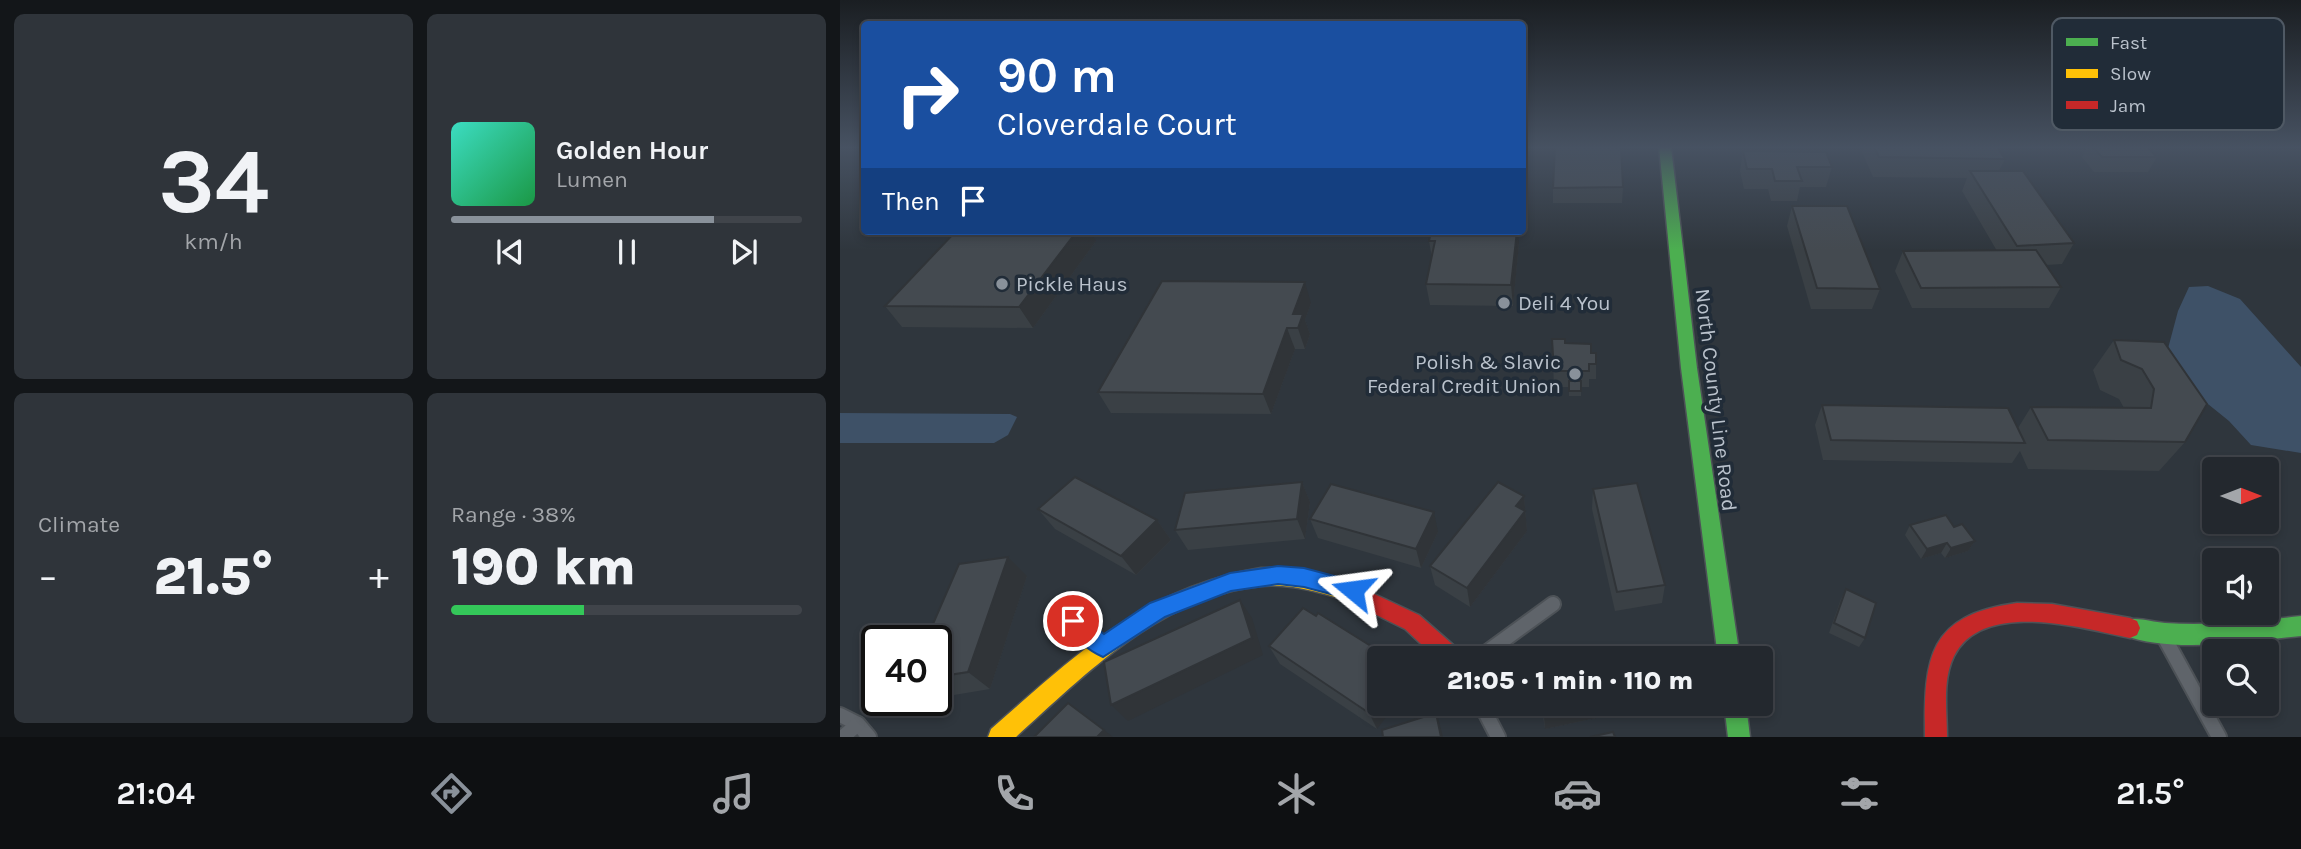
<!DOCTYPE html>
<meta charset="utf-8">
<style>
:root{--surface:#23282e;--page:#2f343a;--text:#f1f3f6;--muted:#a3a6aa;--line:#40444a;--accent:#89919a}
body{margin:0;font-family:Karla,sans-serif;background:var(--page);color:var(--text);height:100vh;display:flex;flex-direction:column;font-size:26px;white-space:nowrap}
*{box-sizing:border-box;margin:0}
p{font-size:23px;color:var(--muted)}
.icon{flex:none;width:38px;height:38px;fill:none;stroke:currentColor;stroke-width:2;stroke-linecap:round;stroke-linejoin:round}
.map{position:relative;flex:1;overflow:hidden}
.details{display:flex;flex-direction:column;gap:14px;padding:14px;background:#131619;width:840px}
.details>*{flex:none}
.banner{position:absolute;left:21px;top:21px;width:665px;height:214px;border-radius:7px;box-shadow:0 4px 10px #0003,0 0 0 2px var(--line);background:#1a4fa0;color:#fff;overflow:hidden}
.needle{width:46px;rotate:90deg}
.buttons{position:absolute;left:1362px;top:457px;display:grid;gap:14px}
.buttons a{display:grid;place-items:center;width:77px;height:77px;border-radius:7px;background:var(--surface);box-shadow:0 4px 10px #0003,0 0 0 2px var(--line);font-size:35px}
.speed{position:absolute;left:21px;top:625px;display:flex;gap:14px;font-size:35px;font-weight:700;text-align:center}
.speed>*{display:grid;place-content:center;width:91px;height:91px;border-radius:50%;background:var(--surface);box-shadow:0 4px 10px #0003,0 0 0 2px var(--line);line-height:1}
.speed .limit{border:4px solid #111;border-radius:10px;background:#fff;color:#111}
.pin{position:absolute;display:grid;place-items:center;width:60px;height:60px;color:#fff;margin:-30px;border:4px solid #fff;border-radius:50%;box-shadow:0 2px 7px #0007}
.me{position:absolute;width:77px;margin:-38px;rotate:286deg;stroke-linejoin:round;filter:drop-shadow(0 0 5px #0008)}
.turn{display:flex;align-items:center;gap:24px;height:147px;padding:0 21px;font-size:32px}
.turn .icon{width:91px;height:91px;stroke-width:2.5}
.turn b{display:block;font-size:49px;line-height:60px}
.then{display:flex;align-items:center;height:66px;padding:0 21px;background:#0003;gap:14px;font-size:26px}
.big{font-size:52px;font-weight:800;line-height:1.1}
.details .tile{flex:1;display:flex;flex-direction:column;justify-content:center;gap:10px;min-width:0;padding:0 24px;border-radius:10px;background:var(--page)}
.details .dial{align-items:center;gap:0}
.dial b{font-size:91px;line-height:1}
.song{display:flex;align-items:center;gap:21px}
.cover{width:84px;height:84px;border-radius:10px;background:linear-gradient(135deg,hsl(170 70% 55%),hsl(140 70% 35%))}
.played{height:7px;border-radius:4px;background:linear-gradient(90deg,var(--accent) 75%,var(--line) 75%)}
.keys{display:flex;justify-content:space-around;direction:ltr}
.heat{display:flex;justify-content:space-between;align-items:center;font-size:38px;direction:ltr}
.charge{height:10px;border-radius:5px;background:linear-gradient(90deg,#34c759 38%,var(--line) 0)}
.details .tiles{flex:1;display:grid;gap:14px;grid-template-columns:repeat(2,1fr)}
.trip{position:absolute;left:527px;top:646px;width:406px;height:70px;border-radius:7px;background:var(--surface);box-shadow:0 4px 10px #0003,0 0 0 2px var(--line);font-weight:800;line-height:70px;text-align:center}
.tabs{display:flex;height:112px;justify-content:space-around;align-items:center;background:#0e1012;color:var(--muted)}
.tabs .icon{width:49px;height:49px}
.tabs .selected{color:var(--accent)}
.tabs b{font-size:32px;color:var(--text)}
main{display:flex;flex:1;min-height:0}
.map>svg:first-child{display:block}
</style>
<main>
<section class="details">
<div class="tiles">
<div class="tile dial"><b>34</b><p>km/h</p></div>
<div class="tile">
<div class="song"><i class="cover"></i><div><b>Golden Hour</b><p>Lumen</p></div></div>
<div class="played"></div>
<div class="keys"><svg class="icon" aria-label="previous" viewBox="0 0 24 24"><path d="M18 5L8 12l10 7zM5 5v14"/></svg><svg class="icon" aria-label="pause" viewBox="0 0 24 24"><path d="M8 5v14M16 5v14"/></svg><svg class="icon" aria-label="next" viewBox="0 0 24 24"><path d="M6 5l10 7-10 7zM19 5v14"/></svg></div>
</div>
<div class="tile"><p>Climate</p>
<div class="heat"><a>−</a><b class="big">21.5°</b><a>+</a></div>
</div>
<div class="tile"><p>Range · 38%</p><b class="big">190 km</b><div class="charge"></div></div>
</div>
</section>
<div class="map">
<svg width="1461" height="737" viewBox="0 0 1461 737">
<rect width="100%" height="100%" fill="#2f363d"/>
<g fill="#3e5167">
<path d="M1368,286L1400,299L1461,367V453L1411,445L1389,421L1363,400L1326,356L1338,311L1349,287Z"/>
<path d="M0,413L170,414L177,417L168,435L154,443H0Z"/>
</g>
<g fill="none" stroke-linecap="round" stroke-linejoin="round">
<g stroke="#4d5257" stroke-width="18">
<g id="street">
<path d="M233,621L263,646"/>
<path d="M1322,633L1379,737"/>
<path d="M639,658L713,604"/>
<path d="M641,704L658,737"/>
<path d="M0,715L18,724L29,737"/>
<path d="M3,737L18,724"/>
</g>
</g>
<g stroke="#4d5257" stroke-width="3">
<g id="fast">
<path d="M819,147H831L857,368L900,658H878L841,368Z"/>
<path d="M1461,616V636C1409,641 1333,654 1283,635L1280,628L1283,621C1296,616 1311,622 1325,623C1371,626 1415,621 1461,616Z"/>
<path d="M884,704H906L910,737H888Z"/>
</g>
</g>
<g stroke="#4d5257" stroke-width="3">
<path id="slow" d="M421,568C456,567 490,575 522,587L525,594L522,601L515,603C485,594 453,583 421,586C323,595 246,674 176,737H148L151,729C236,655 305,587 421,568Z"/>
</g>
<g stroke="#4d5257" stroke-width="3">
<g id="jam">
<path d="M515,585L579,615L620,651L623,658H596L565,629L508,601L505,594L508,587Z"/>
<path d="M1177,603L1212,604L1290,618L1297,621L1300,628L1297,635L1290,638C1241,628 1143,599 1114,656C1102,680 1107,711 1107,737H1085C1084,657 1088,615 1177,603Z"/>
</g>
</g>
<use href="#street" stroke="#5f646a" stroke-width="14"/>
<use href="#fast" fill="#4caf50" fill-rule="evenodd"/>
<use href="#slow" fill="#ffc107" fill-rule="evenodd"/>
<use href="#jam" fill="#c62828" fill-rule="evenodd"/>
</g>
<g fill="#3a4045">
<path d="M1023,147H1157L1165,159L1159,171L1234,243L1222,264L1206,265L1221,287L1209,308H1072L1055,271L1063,251H1157L1122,191L1127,178L1033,177L1022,152Z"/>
<path d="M1247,147H1307L1317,157L1308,172H1254L1242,157Z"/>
<path d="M903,151L992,167L986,187H960L957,201H931L928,189H904L900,171Z"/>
<path d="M783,187L782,203H713V188Z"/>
<path d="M952,206L1040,289L1032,309H971L947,226Z"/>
<path d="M256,241L193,328L62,327L45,306Z"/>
<path d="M589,241L679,243L673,306L590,305L586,284L592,258Z"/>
<path d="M471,303L465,320L470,334L465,349H455L431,414L271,413L258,392Z"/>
<path d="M712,339L751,353H756V379H749V387H741V396H729V387H714Z"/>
<path d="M1274,340L1324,342L1345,442L1319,471L1188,469L1180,451L1172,463L983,460L975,425L982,405L1178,428L1191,407L1284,408L1279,399L1260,390L1253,370Z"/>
<path d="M462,482L470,502L465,539L348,550L335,530Z"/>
<path d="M753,489L825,585L822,603L775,611L752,509Z"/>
<path d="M684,496L687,531L630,607L595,585L590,566Z"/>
<path d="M198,509L317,520L331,540L296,575L215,529Z"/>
<path d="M470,519L598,532L581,568L478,538Z"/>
<path d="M1070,525L1114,527L1135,541L1128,551L1105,558L1101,553L1081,559L1065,535Z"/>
<path d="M187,576L150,689L96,698V640Z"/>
<path d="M1006,589L1025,638L1019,647L989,633L1001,599Z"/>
<path d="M476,616L550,658L537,729L440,664L429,646Z"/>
<path d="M701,704H794L793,710L705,729Z"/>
</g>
<g fill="#303438">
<path d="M237,231H250L256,241L193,328L179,307Z"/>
<path d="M677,231H678L679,243L673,306L671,285Z"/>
<path d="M465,282L471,303L465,320L470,334L465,349L453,314Z"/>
<path d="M447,328L455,349L431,414L423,394Z"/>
<path d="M462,482L470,502L465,539L457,519Z"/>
<path d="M684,496L687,531L630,607L627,588L676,506Z"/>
<path d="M594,512L598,532L581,568L576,549Z"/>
<path d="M317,520L331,540L296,575L281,556Z"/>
<path d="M1135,541L1128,551L1105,558L1111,548Z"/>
<path d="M1107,543L1101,553L1081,559L1087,549Z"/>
<path d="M168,557L187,576L150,689L128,672Z"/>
<path d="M400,600L412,618L423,655L288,721L271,705Z"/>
<path d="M539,700V704H556L537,729L529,713Z"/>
<path d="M766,704H794L793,710L705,729L704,717Z"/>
<path d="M596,713L601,729L603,737H601Z"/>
<path d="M264,730L273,737H257Z"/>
</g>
<g fill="#444a50" stroke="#303438" stroke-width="2">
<path d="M715,147H781L783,187L713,188Z"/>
<path d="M1034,147H1157L1165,159L1039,157Z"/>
<path d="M1253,147H1307L1317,157H1262Z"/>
<path d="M903,151L986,152L992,167H957L962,181H935L932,169H907Z"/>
<path d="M1130,171H1183L1234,243L1177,246Z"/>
<path d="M952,206H1007L1040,289L977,288Z"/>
<path d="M116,231H237L179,307L45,306Z"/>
<path d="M591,231H677L671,285L586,284L595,241H589Z"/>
<path d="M1196,250L1221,287L1081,288L1063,251Z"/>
<path d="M322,281L465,282L453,314H463L458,328H447L423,394L258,392Z"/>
<path d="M712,339H725V343L751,344V353H756V364H749V371H714Z"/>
<path d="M1274,340L1324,342L1367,404L1345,442L1208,440L1191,407L1311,408L1314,389L1302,369L1281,360Z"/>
<rect x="729" y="381" width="12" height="10"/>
<path d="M982,405L1168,408L1185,443L991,440Z"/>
<path d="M235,477L317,520L281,556L198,509Z"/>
<path d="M462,482L457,519L335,530L345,493Z"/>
<path d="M658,482L684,496L676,506L685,511L627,588L590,566Z"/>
<path d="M797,483L825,585L777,592L753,489Z"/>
<path d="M491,484L594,512L576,549L470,519Z"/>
<path d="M1106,515L1114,527L1122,524L1135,541L1111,548L1107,543L1087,549L1070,525Z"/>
<path d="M168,557L128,672L96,677V640H86L119,564Z"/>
<path d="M1006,589L1036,603L1025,638L994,623Z"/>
<path d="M400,600L412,638L271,705L264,662Z"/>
<path d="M463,608L476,616L478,613L550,658H539V700L529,713L429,646Z"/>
<path d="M782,648L785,658H735Z"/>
<path d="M228,703L264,730L257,737H194Z"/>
<path d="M702,704H766L704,717Z"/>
<path d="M596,713L601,737H543L542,730Z"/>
<path d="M773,732L775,737H750Z"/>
</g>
<linearGradient id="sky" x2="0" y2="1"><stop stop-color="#1a1e22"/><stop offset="0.59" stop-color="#475262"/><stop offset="1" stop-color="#475262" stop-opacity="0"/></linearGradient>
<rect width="1461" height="250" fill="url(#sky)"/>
<path fill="#1a73e8" stroke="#114b97" stroke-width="2" d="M438,566L464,568L513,581L520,584L523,590L520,597L513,600L464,587L438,584L391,591L325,617L263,657C249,651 229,635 223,621L226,614L233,611L264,634L310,603L390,573Z"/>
<g fill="#89919a" stroke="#212c38" stroke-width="2.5">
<circle cx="162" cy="284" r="7"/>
<circle cx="664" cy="303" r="7"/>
<circle cx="735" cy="374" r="7"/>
</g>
<g text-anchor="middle" stroke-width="7" stroke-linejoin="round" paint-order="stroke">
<g font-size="21" fill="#bac2cc" stroke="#212c38" text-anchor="start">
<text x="176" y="291">Pickle Haus</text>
<text x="678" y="310">Deli 4 You</text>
<text x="721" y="369" text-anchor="end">Polish &amp; Slavic<tspan x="721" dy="24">Federal Credit Union</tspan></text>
</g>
<g font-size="21" fill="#bac2cc" stroke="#212c38">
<text transform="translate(876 400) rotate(83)" y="7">North County Line Road</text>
</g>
</g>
<rect x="1212" y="18" width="232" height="112" rx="10" fill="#212c38" stroke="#4f5964" stroke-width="2"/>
<rect x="1226" y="38" width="32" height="8" fill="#4caf50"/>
<rect x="1226" y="69" width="32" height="9" fill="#ffc107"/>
<rect x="1226" y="101" width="32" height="8" fill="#c62828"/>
<g font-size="19" fill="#bac2cc">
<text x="1270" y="49">Fast</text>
<text x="1270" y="80">Slow</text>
<text x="1270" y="112">Jam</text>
</g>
</svg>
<div class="buttons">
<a><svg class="needle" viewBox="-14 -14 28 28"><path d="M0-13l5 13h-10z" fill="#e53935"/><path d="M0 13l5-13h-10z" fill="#a3a6aa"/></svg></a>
<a><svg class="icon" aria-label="sound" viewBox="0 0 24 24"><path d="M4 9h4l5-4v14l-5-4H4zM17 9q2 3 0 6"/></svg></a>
<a><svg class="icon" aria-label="search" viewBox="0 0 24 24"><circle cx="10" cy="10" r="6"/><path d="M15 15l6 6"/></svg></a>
</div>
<div class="speed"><div class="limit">40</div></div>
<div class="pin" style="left:233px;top:621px;background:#d93025"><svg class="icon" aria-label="arrive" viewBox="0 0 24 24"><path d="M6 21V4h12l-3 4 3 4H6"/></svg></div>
<svg class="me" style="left:513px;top:590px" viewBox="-20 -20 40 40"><path d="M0-17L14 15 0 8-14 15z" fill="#1a73e8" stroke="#fff" stroke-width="4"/></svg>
<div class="trip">21:05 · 1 min · 110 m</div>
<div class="banner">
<div class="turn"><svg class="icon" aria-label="right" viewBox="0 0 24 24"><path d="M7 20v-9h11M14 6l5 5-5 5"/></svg><div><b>90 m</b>Cloverdale Court</div></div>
<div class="then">Then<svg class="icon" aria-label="arrive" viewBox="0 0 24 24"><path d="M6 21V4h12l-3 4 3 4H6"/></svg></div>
</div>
</div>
</main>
<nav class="tabs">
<b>21:04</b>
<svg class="icon selected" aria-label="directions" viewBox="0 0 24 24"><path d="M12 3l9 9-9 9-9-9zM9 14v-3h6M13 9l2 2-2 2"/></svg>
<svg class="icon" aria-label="music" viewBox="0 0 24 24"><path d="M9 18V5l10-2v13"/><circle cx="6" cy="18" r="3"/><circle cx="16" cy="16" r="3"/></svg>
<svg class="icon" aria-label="phone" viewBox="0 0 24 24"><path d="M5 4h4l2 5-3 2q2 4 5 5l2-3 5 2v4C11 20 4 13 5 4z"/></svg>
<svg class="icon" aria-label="climate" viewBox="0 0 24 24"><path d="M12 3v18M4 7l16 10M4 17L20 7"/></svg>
<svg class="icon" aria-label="car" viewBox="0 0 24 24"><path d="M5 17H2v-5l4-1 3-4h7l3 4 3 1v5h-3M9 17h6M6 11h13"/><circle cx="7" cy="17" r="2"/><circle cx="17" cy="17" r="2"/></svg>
<svg class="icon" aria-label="filters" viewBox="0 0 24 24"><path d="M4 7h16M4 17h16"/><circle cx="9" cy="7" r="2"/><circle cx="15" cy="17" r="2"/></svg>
<b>21.5°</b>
</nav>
